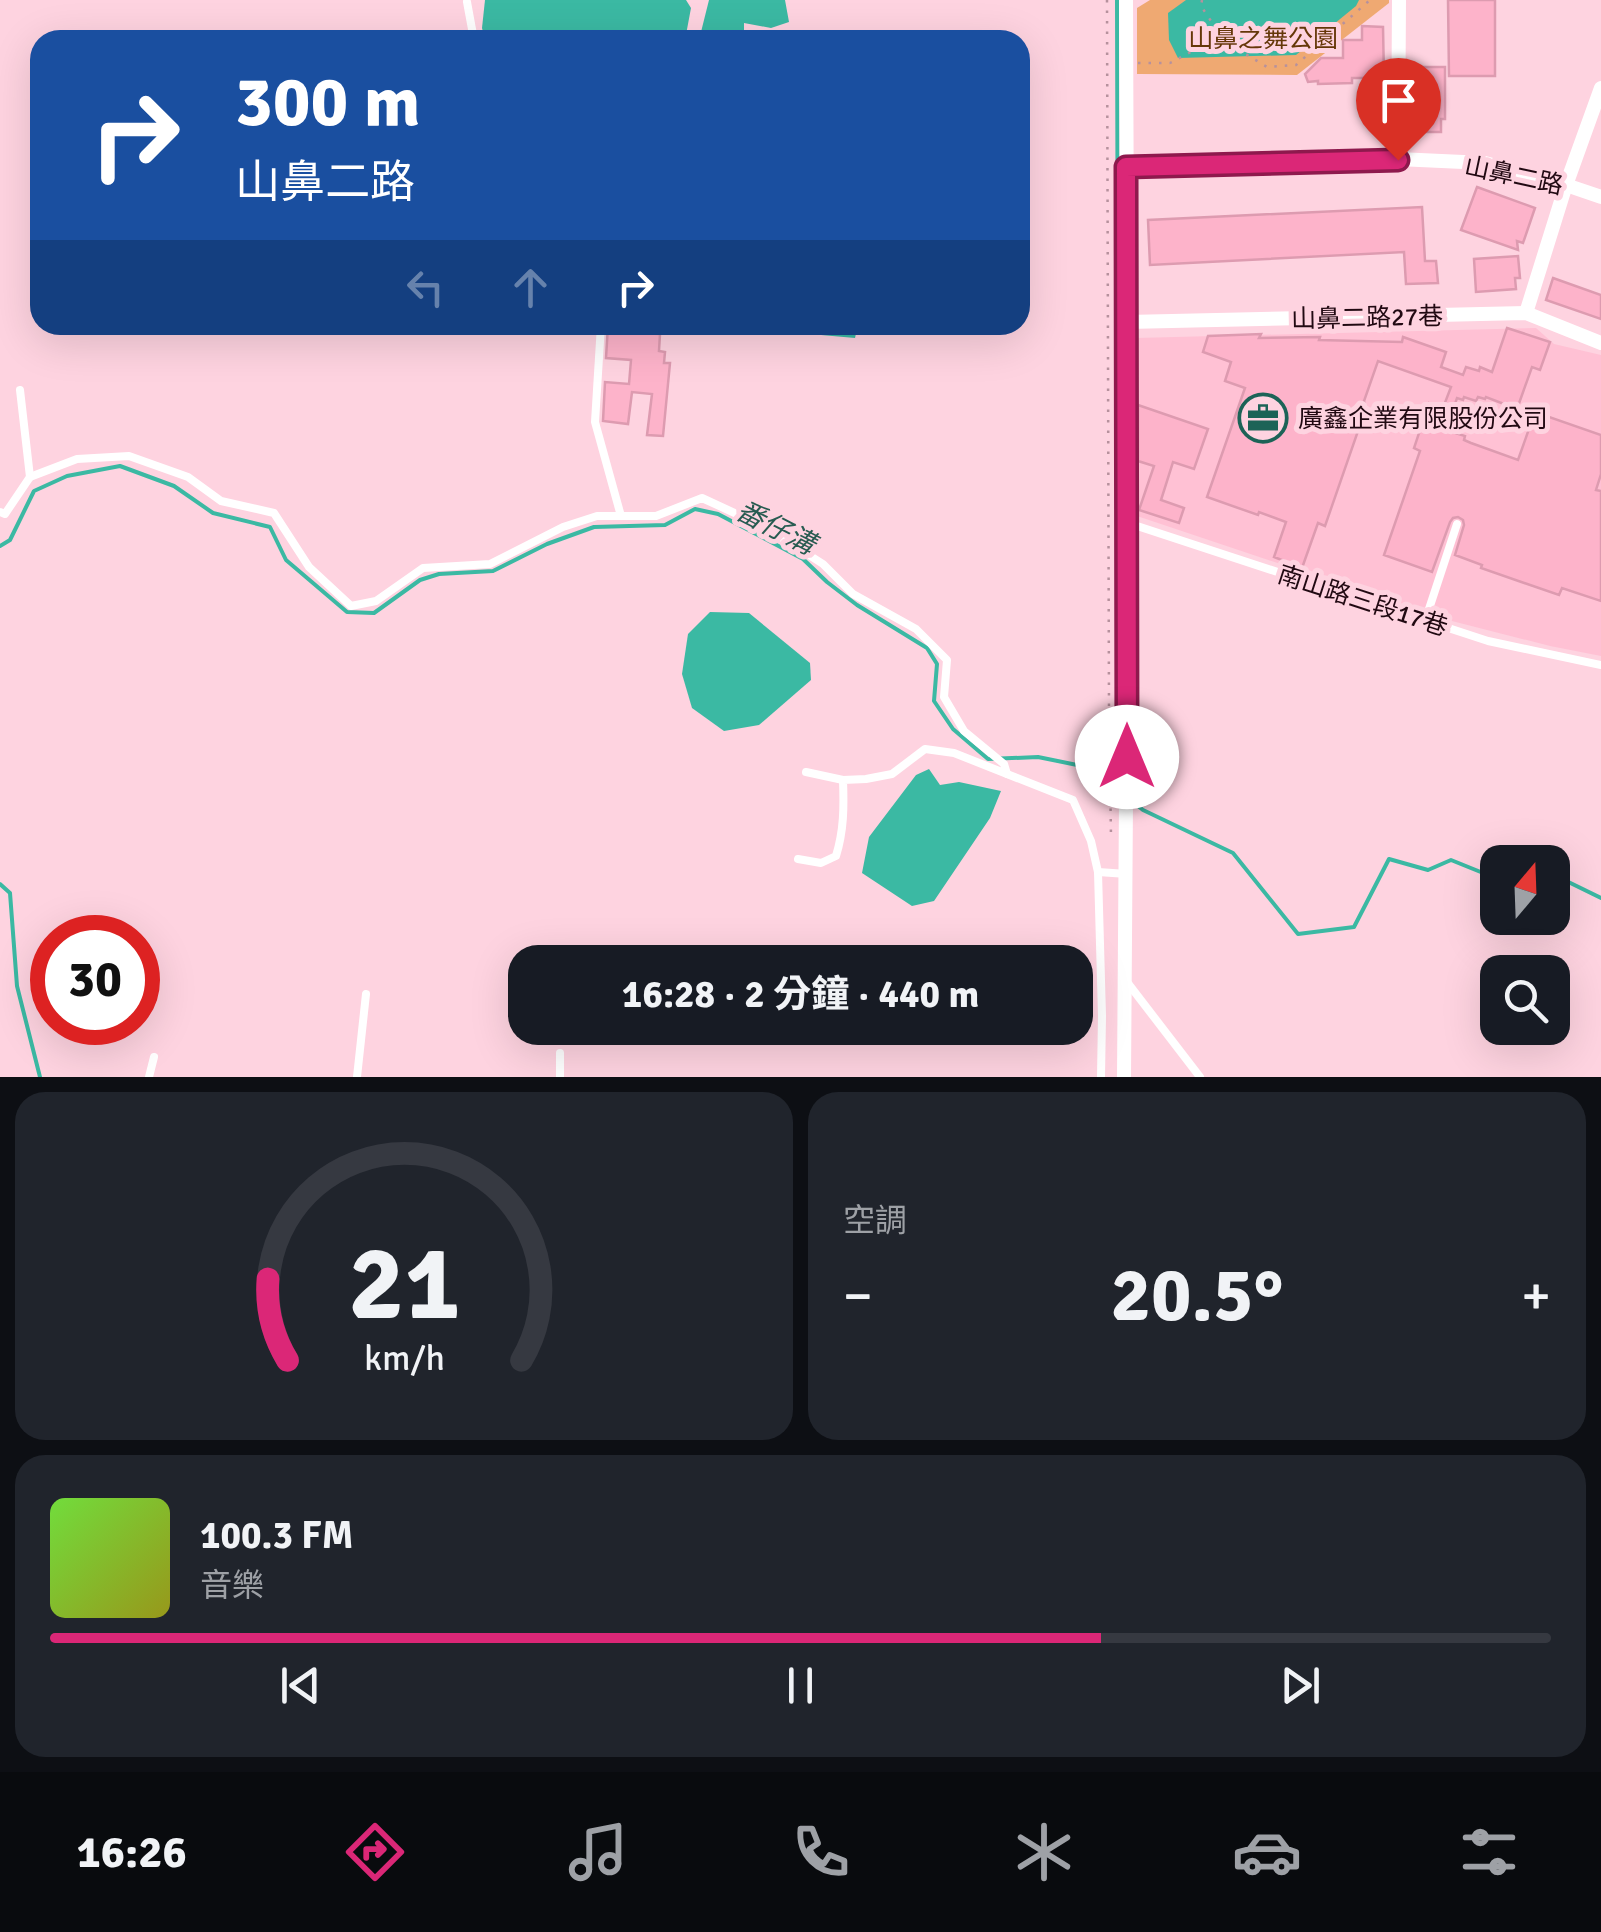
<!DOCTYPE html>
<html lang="zh-TW">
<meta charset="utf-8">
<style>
:root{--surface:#171b24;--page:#20242c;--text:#f1f3f6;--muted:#9ea1a6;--line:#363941;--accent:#db2777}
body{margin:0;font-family:Signika,"Noto Sans TC",sans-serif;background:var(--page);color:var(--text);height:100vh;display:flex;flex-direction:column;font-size:38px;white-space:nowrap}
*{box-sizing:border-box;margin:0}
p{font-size:32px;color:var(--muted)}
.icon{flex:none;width:55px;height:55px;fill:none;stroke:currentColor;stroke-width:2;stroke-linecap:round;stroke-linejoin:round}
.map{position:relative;height:1077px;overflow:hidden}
.sheet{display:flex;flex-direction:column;gap:15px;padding:15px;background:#0d0f14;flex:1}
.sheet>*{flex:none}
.banner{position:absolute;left:30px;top:30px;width:1000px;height:305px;border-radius:30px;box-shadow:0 10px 40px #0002;background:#1a4fa0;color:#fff;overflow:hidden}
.needle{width:65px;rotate:19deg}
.tools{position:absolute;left:1480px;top:845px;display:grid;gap:20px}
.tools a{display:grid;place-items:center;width:90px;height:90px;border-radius:20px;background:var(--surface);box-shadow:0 10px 40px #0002;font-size:50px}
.speed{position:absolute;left:30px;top:915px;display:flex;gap:20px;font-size:50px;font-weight:700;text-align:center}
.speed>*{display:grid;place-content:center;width:130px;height:130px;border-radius:50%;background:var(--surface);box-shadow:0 10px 40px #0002;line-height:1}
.speed .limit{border:15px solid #d22;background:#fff;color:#111}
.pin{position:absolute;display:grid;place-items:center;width:85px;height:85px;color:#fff;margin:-102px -42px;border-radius:50% 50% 50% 0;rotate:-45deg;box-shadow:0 0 10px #0007}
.pin .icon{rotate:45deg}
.me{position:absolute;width:110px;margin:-55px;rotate:0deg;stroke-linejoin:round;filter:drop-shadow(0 0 8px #0008)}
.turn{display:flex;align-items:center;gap:35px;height:210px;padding:0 40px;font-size:45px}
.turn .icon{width:130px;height:130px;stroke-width:2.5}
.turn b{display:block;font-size:70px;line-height:85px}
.lanes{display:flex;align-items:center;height:95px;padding:0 40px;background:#0003;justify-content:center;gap:50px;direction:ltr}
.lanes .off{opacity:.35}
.big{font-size:75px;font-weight:700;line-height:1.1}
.sheet .tile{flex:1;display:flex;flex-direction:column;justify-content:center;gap:15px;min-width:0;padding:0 35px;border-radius:30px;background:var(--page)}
.sheet .dial{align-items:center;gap:0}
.dial svg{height:260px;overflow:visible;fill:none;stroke:var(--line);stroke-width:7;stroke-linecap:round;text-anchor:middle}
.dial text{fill:var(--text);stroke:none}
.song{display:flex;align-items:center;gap:30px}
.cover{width:120px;height:120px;border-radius:15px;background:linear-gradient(135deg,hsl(100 70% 55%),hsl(60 70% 35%))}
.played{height:10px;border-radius:5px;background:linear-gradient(90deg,var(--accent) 70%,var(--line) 70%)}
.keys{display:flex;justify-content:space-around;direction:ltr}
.heat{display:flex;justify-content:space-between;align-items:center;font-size:55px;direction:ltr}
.sheet .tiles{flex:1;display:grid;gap:15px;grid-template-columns:1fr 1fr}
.tile:last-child{grid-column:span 2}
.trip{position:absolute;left:508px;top:945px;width:585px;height:100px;border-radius:30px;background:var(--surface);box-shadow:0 10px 40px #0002;font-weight:700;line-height:100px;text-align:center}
.dock{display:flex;height:160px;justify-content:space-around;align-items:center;background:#090b0e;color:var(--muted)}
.dock .icon{width:70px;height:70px}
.dock .selected{color:var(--accent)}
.dock b{font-size:45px;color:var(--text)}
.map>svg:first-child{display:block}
</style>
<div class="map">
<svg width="1601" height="1077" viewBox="0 0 1601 1077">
<rect width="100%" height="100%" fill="#fed3e0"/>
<path fill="#ffc1d4" d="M1536,328L1554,344L1601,355V656L1550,646L1448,620L1137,516L1136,338Z"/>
<path fill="#efa972" d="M1150,0H1389V3L1297,75L1137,74V8Z"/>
<g fill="#3bb9a3">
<path d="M485,0H686L691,8L685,40H485L482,28Z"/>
<path d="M709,0H785L789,22L771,28L744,23V40H699Z"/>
<path d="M1186,0H1359L1356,6L1296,55L1178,58L1169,40L1168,13Z"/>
<path d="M814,325H858L855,338L821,335Z"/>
<path d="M710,612L749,613L810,663L811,680L759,725L724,731L692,708L682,674L688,634Z"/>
<path d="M929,769L940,785L959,782L1001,791L990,818L934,901L912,906L862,873L869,837L916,775Z"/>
</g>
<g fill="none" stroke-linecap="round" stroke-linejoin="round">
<g stroke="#3bb9a3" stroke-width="4">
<path d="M1117,0L1119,747"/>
<path d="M0,546L10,540L34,491L67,476L120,466L174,486L213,513L270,527L286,560L347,612L374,613L420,580L439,574L493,571L547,544L594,527L665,525L695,509L718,514L803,559L827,582L857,605L927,648L937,664L934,701L953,729L988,759L1038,757L1087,767L1122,793"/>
<path d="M1129,799L1143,810L1233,853L1298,934L1354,927L1389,859L1428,870L1451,860L1498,879"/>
<path d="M1520,862L1523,860L1528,862"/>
<path d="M1552,874L1601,898"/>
<path d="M0,884L10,893L17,986L40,1077"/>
</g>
</g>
<g fill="#fdb3ca" stroke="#dd9bb0" stroke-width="2.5">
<path d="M1448,0H1495V76H1449Z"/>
<path d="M1362,26L1383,27L1384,78H1352V83L1318,84V81L1308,82L1305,74L1321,58H1343V40H1362Z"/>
<path d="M1420,67H1445V119H1441V132H1420Z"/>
<path d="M1477,187L1535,208L1523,243L1517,241L1518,250L1461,230Z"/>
<path d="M1422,207L1425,261H1436L1438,283L1406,284L1404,252L1150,265L1148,220Z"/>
<path d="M1518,256L1520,278H1515L1516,289L1476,292L1474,259Z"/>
<path d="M1553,278L1601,295V319L1546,300Z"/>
<path d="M608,325H637L638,333L660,334L659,351L665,352L664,363H670L663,436L647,435L652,394L632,392L628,424L603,421L605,382L629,384L631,360L606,358Z"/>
<path d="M1507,328L1550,342L1540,370L1532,367L1517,409L1486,397L1485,399L1478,397L1476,401L1464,397L1463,400L1457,398L1446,430L1465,436L1464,440L1471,443L1518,460L1535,412L1601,435V474L1596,490L1601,491V601L1562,588L1559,595L1481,568L1482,565L1455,555L1464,525L1463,520L1458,517L1453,518L1450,522L1432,572L1384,555L1420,451L1414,448L1429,403L1443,408L1451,387L1378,361L1364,401L1366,408L1325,526L1318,523L1302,568L1274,557L1286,522L1259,512L1258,515L1207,497L1245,388L1225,381L1231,362L1203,352L1208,336L1261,334L1259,338L1320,337L1319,340L1402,342L1403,337L1446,352L1441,367L1463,375L1466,367L1479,371L1480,367L1492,372Z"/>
<path d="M1138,405L1208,429L1194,469L1173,462L1161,500L1184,508L1179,523L1139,510L1154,466L1138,461Z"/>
</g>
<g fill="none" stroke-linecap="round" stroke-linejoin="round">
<g stroke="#b6919d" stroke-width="2.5" stroke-dasharray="2.5 8" stroke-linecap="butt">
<path d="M1107,0L1109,713L1111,836"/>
<path d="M1202,0L1201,6L1221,36L1239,50L1267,67L1296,65L1370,0"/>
<path d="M1138,63H1170L1219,37"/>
</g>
<g stroke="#fff" stroke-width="8">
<path d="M467,2L474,40"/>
<path d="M601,325L595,422L621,516"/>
<path d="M30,477L77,459L129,456L188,477L221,501L274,513L309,567L351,606L376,601L423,568L490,564L563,527L597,516H656L702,498L765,527L823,564L853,594L916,629L947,660L944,697L964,731L1004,764L1007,774L1073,800L1091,841L1098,872L1127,874"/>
<path d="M0,512L5,514L30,477L20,390"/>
<path d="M1128,523L1488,641L1601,665"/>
<path d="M1425,621L1457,524"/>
<path d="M806,772L843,780"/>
<path d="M798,859L821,863L836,856C844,830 844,807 843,780L866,779L892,774L925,749L954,753L1007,774"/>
<path d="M1098,872L1102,1016L1101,1077"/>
<path d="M1127,982L1200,1077"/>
<path d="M560,1053V1077"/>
<path d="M149,1077L154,1057"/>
<path d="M357,1077L366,994"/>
</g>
<g stroke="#fff" stroke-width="14">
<path d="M1398,159L1399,0"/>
<path d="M1126,167L1398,159L1485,163L1566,185L1601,197"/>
<path d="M1526,313L1566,185L1601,88"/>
<path d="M1127,322L1526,313L1601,343"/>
<path d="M1124,1077L1128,523L1126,0"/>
</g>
</g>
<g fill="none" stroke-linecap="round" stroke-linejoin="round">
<g stroke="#8e194d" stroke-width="25">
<path id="route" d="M1127,757L1126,167L1398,160"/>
</g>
<use href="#route" stroke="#db2777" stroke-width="18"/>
</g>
<defs>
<g id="office-ring" transform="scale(2.5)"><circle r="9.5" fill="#fed3e0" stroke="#1c6357" stroke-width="1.5"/><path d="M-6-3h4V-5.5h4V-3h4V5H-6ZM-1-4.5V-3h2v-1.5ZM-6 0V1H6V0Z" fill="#1c6357"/></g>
</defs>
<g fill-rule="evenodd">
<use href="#office-ring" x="1263" y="418"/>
</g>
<g text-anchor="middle" stroke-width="10" stroke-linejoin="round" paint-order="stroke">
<g font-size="25" fill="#653708" stroke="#fed3e0">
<text x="1263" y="47">山鼻之舞公園</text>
</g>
<g font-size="25" fill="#210912" stroke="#fed3e0">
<text transform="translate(1514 175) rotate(12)" y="9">山鼻二路</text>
<text transform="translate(1367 317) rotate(-1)" y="9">山鼻二路27巷</text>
<text transform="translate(1363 600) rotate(18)" y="9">南山路三段17巷</text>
</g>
<g font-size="25" fill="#210912" stroke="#fed3e0" text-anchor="start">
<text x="1298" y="427">廣鑫企業有限股份公司</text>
</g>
<g font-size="28" font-style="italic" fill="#285b51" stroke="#fed3e0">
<text transform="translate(776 527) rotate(27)" y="10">番仔溝</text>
</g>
</g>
</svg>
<div class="tools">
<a><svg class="needle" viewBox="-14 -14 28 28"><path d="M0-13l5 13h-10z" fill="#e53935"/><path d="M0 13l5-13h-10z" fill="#9ea1a6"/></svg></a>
<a><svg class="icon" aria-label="search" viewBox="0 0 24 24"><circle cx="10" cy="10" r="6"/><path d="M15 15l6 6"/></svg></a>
</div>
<div class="speed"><div class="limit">30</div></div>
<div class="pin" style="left:1398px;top:160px;background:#d93025"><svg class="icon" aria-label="arrive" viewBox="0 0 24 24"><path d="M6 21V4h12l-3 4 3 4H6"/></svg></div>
<svg class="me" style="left:1127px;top:757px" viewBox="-20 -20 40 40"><circle r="19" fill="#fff"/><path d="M0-13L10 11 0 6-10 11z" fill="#db2777"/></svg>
<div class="trip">16:28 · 2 分鐘 · 440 m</div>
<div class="banner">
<div class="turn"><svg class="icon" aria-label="right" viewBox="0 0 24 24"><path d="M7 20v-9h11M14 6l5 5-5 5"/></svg><div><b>300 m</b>山鼻二路</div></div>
<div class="lanes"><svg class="icon off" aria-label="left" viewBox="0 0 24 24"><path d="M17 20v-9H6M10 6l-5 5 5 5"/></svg><svg class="icon off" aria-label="ahead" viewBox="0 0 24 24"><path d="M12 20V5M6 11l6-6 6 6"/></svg><svg class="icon" aria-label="right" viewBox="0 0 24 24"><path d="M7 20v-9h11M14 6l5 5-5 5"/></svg></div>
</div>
</div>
<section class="sheet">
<div class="tiles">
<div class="tile dial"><svg viewBox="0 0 100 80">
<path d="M14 69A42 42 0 1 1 86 69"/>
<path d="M14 69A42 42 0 0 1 8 44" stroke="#db2777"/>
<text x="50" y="56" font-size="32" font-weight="700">21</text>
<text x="50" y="72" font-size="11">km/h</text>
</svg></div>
<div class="tile"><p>空調</p>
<div class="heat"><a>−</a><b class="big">20.5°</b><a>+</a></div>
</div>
<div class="tile">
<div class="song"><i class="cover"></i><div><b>100.3 FM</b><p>音樂</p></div></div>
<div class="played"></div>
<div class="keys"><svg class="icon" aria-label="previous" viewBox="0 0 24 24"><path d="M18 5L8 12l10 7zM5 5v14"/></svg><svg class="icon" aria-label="pause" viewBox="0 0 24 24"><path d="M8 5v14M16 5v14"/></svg><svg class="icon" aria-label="next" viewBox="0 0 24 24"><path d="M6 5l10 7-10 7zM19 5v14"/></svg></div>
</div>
</div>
</section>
<nav class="dock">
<b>16:26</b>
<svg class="icon selected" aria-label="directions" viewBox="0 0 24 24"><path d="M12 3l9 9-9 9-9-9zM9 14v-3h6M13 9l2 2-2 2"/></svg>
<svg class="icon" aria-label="music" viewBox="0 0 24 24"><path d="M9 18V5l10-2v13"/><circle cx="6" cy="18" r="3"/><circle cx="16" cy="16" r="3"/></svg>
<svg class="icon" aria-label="phone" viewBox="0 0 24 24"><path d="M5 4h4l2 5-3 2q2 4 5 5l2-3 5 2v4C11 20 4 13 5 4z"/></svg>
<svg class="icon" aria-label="climate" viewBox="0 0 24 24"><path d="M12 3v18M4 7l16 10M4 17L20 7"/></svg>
<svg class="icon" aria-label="car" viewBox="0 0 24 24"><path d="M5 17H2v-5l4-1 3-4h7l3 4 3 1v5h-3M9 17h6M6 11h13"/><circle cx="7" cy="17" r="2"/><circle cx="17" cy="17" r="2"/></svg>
<svg class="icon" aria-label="filters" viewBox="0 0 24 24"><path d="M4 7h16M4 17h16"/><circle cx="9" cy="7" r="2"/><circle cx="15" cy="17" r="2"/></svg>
</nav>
